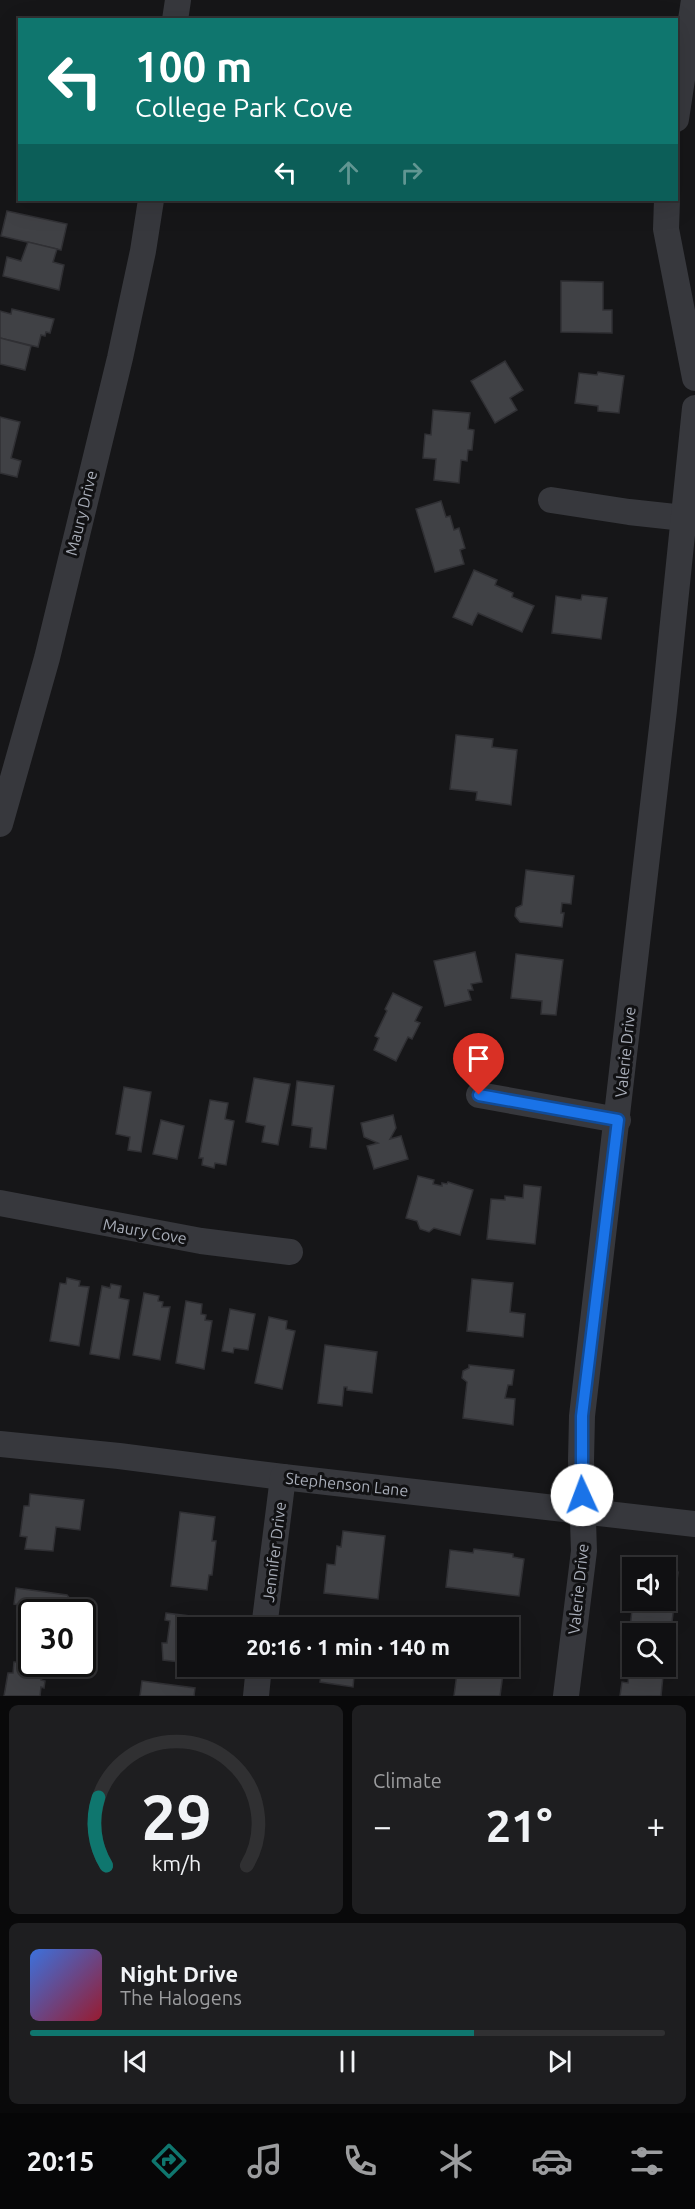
<!DOCTYPE html>
<meta charset="utf-8">
<style>
:root{--surface:#101012;--page:#1e1e20;--text:#f1f3f6;--muted:#9c9d9f;--line:#303032;--accent:#0f766e}
body{margin:0;font-family:Ubuntu,sans-serif;background:var(--page);color:var(--text);height:100vh;display:flex;flex-direction:column;font-size:22px;white-space:nowrap}
*{box-sizing:border-box;margin:0}
p{font-size:20px;color:var(--muted)}
.icon{flex:none;width:33px;height:33px;fill:none;stroke:currentColor;stroke-width:2;stroke-linecap:round;stroke-linejoin:round}
.map{position:relative;height:1696px;overflow:hidden}
.sheet{display:flex;flex-direction:column;gap:9px;padding:9px;background:#09090a;flex:1}
.sheet>*{flex:none}
.banner{position:absolute;left:18px;top:18px;width:660px;height:183px;border-radius:0px;box-shadow:0 6px 24px #0002,0 0 0 2px var(--line);background:#0f766e;color:#fff;overflow:hidden}
.tools{position:absolute;left:622px;top:1557px;display:grid;gap:12px}
.tools a{display:grid;place-items:center;width:54px;height:54px;border-radius:0px;background:var(--surface);box-shadow:0 6px 24px #0002,0 0 0 2px var(--line);font-size:30px}
.speed{position:absolute;left:18px;top:1599px;display:flex;gap:12px;font-size:30px;font-weight:700;text-align:center}
.speed>*{display:grid;place-content:center;width:78px;height:78px;border-radius:50%;background:var(--surface);box-shadow:0 6px 24px #0002,0 0 0 2px var(--line);line-height:1}
.speed .limit{border:3px solid #111;border-radius:9px;background:#fff;color:#111}
.pin{position:absolute;display:grid;place-items:center;width:51px;height:51px;color:#fff;margin:-62px -26px;border-radius:50% 50% 50% 0;rotate:-45deg;box-shadow:0 0 6px #0007}
.pin .icon{rotate:45deg}
.me{position:absolute;width:66px;margin:-33px;rotate:358deg;stroke-linejoin:round;filter:drop-shadow(0 0 4px #0008)}
.turn{display:flex;align-items:center;gap:21px;height:126px;padding:0 18px;font-size:27px}
.turn .icon{width:78px;height:78px;stroke-width:2.5}
.turn b{display:block;font-size:42px;line-height:51px}
.lanes{display:flex;align-items:center;height:57px;padding:0 18px;background:#0003;justify-content:center;gap:30px;direction:ltr}
.lanes .off{opacity:.35}
.big{font-size:45px;font-weight:700;line-height:1.1}
.sheet .card{flex:1;display:flex;flex-direction:column;justify-content:center;gap:9px;min-width:0;padding:0 21px;border-radius:9px;background:var(--page)}
.sheet .dial{align-items:center;gap:0}
.dial svg{height:156px;overflow:visible;fill:none;stroke:var(--line);stroke-width:7;stroke-linecap:round;text-anchor:middle}
.dial text{fill:var(--text);stroke:none}
.song{display:flex;align-items:center;gap:18px}
.cover{width:72px;height:72px;border-radius:9px;background:linear-gradient(135deg,hsl(220 70% 55%),hsl(350 70% 35%))}
.played{height:6px;border-radius:3px;background:linear-gradient(90deg,var(--accent) 70%,var(--line) 70%)}
.keys{display:flex;justify-content:space-around;direction:ltr}
.heat{display:flex;justify-content:space-between;align-items:center;font-size:33px;direction:ltr}
.sheet .tiles{flex:1;display:grid;gap:9px;grid-template-columns:1fr 1fr}
.card:last-child{grid-column:span 2}
.trip{position:absolute;left:177px;top:1617px;width:342px;height:60px;border-radius:0px;background:var(--surface);box-shadow:0 6px 24px #0002,0 0 0 2px var(--line);font-weight:700;line-height:60px;text-align:center}
.menu{display:flex;height:96px;justify-content:space-around;align-items:center;background:#060607;color:var(--muted)}
.menu .icon{width:42px;height:42px}
.menu .selected{color:var(--accent)}
.menu b{font-size:27px;color:var(--text)}
.map>svg:first-child{display:block}
</style>
<div class="map">
<svg width="695" height="1696" viewBox="0 0 695 1696">
<rect width="100%" height="100%" fill="#161618"/>
<g fill="#404145" stroke="#303034" stroke-width="1.5">
<path d="M7,211L67,224L61,250L1,236Z"/>
<path d="M28,242L57,249L53,262L64,265L59,290L3,276L7,257L21,261Z"/>
<path d="M561,281L603,282V310H612V333L561,332Z"/>
<path d="M12,309L54,319L50,333L46,332L45,336L41,335L38,347L0,338V311L11,314Z"/>
<path d="M0,338L31,346L25,370L0,364Z"/>
<path d="M505,361L523,390L510,398L517,410L495,423L471,381Z"/>
<path d="M598,372L624,376L619,413L598,411V406L575,403L579,373L597,375Z"/>
<path d="M433,410L470,413L468,429L474,430L472,450H468L467,461L461,460L459,483L434,480L436,459L423,458L425,434L431,435Z"/>
<path d="M0,417L20,422L11,458L21,461L17,477L0,473Z"/>
<path d="M441,501L446,517L450,516L454,530L459,528L465,548L460,550L464,564L435,572L416,509Z"/>
<path d="M474,570L497,580L495,585L513,593L512,597L534,606L522,632L478,613L472,625L453,617Z"/>
<path d="M582,595L607,598L601,639L552,633L556,596L581,600Z"/>
<path d="M456,735L493,739L492,747L517,750L511,805L476,800L477,792L450,789Z"/>
<path d="M526,870L574,876L571,904L562,903L561,913H564L562,927L520,922L515,916L516,908L522,905Z"/>
<path d="M475,952L482,982L471,984L473,990H468L471,1000L445,1006L434,961Z"/>
<path d="M516,954L563,960L556,1015L541,1014L542,1001L511,998Z"/>
<path d="M393,993L422,1007L415,1021L420,1023L412,1039L408,1037L396,1061L374,1050L379,1038L375,1036L387,1011L385,1009Z"/>
<path d="M254,1078L290,1084L278,1145L262,1142L265,1126L246,1122Z"/>
<path d="M297,1081L334,1086L326,1149L310,1147L312,1128L292,1125Z"/>
<path d="M124,1087L151,1092L141,1152L128,1150L130,1137L116,1134Z"/>
<path d="M210,1100L228,1103L225,1119L234,1121L226,1165L215,1163L214,1168L202,1165L203,1158H199Z"/>
<path d="M393,1115L396,1128L390,1139L401,1136L408,1159L374,1169L367,1146L378,1143L364,1137L361,1123Z"/>
<path d="M161,1120L184,1126L177,1159L153,1154Z"/>
<path d="M418,1176L434,1180L433,1184L442,1186V1183L447,1184L448,1182L473,1190L460,1235L434,1228L429,1232L420,1229L417,1221L406,1218Z"/>
<path d="M524,1185L541,1187L535,1244L487,1239L491,1199L505,1200V1196L523,1198Z"/>
<path d="M67,1278L80,1281L79,1286L89,1287L79,1346L50,1341L60,1283L66,1284Z"/>
<path d="M472,1279L513,1283L510,1312L525,1314L523,1337L467,1331Z"/>
<path d="M111,1284L121,1286L119,1298L129,1300L119,1359L90,1354L102,1286L110,1288Z"/>
<path d="M144,1293L159,1296L158,1301L163,1302L162,1307H170L160,1360L133,1355Z"/>
<path d="M186,1301L202,1304L201,1314L206,1315L205,1320L212,1321L204,1369L176,1363Z"/>
<path d="M230,1309L255,1314L248,1350L234,1348L233,1353L222,1351Z"/>
<path d="M269,1317L287,1321L286,1329L295,1331L282,1389L255,1383Z"/>
<path d="M325,1345L377,1352L372,1393L347,1390V1387H344L342,1406L318,1403Z"/>
<path d="M469,1365L514,1370L512,1385H508L505,1398L515,1399L513,1425L463,1418L467,1382L462,1378L463,1371L469,1368Z"/>
<path d="M30,1494L84,1500L80,1530L56,1527L53,1551L25,1549L27,1537L20,1536L24,1506H29Z"/>
<path d="M180,1512L215,1517L212,1541H216L212,1575H209L207,1590L171,1586Z"/>
<path d="M343,1531L385,1536L378,1599L324,1593L327,1564L335,1565L337,1546L341,1547Z"/>
<path d="M474,1549L513,1554V1557L524,1559L519,1596L446,1587L450,1550L473,1553Z"/>
<path d="M666,1570L678,1572L669,1647L666,1646V1634H634V1630L630,1629L633,1600H666Z"/>
<path d="M16,1588L67,1595L70,1599L69,1605L66,1607L65,1612H34L35,1607L14,1604Z"/>
<path d="M166,1613L206,1618L205,1628H188V1663L163,1660L162,1643H167L170,1621L165,1620Z"/>
<path d="M30,1614H32V1639H27Z"/>
<path d="M320,1621L360,1626V1628H319Z"/>
<path d="M508,1643H514L510,1675L503,1674L500,1696H454L457,1673L468,1675L469,1666H508Z"/>
<path d="M631,1660H633V1666H664L661,1696H620L622,1682L628,1683Z"/>
<path d="M14,1662L43,1665L41,1680L45,1681L44,1688L41,1687L40,1696H4L8,1673H13Z"/>
<path d="M320,1666H355L353,1687L320,1682L322,1668Z"/>
<path d="M142,1681L195,1688L194,1696H140Z"/>
</g>
<g fill="none" stroke-linecap="round" stroke-linejoin="round">
<g stroke="#37383d" stroke-width="26">
<path d="M175,20L178,0"/>
<path d="M676,119L694,0"/>
<path d="M667,200L666,229L695,378"/>
<path d="M551,500L629,512L684,518"/>
<path d="M0,824L47,658L120,358L143,251L151,200"/>
<path d="M479,1095L618,1120"/>
<path d="M0,1203L201,1241L290,1252"/>
<path d="M0,1444L119,1456L283,1477L695,1524"/>
<path d="M264,1628L283,1477"/>
<path d="M256,1696L259,1666"/>
<path d="M566,1696L584,1551L581,1461L582,1416L664,710L695,408"/>
</g>
</g>
<g fill="none" stroke-linecap="round" stroke-linejoin="round">
<g stroke="#114b97" stroke-width="15">
<path id="route" d="M479,1095L618,1120L582,1416V1495"/>
</g>
<use href="#route" stroke="#1a73e8" stroke-width="10"/>
</g>
<g text-anchor="middle" stroke-width="6" stroke-linejoin="round" paint-order="stroke">
<g font-size="16" fill="#a8adb8" stroke="#111113">
<text transform="translate(81 513) rotate(-76)" y="6">Maury Drive</text>
<text transform="translate(625 1052) rotate(-84)" y="6">Valerie Drive</text>
<text transform="translate(145 1231) rotate(10)" y="6">Maury Cove</text>
<text transform="translate(347 1484) rotate(6)" y="6">Stephenson Lane</text>
<text transform="translate(274 1552) rotate(-83)" y="6">Jennifer Drive</text>
<text transform="translate(578 1589) rotate(-84)" y="6">Valerie Drive</text>
</g>
</g>
</svg>
<div class="tools">
<a><svg class="icon" aria-label="sound" viewBox="0 0 24 24"><path d="M4 9h4l5-4v14l-5-4H4zM17 9q2 3 0 6"/></svg></a>
<a><svg class="icon" aria-label="search" viewBox="0 0 24 24"><circle cx="10" cy="10" r="6"/><path d="M15 15l6 6"/></svg></a>
</div>
<div class="speed"><div class="limit">30</div></div>
<div class="pin" style="left:479px;top:1095px;background:#d93025"><svg class="icon" aria-label="arrive" viewBox="0 0 24 24"><path d="M6 21V4h12l-3 4 3 4H6"/></svg></div>
<svg class="me" style="left:582px;top:1495px" viewBox="-20 -20 40 40"><circle r="19" fill="#fff"/><path d="M0-13L10 11 0 6-10 11z" fill="#1a73e8"/></svg>
<div class="trip">20:16 · 1 min · 140 m</div>
<div class="banner">
<div class="turn"><svg class="icon" aria-label="left" viewBox="0 0 24 24"><path d="M17 20v-9H6M10 6l-5 5 5 5"/></svg><div><b>100 m</b>College Park Cove</div></div>
<div class="lanes"><svg class="icon" aria-label="left" viewBox="0 0 24 24"><path d="M17 20v-9H6M10 6l-5 5 5 5"/></svg><svg class="icon off" aria-label="ahead" viewBox="0 0 24 24"><path d="M12 20V5M6 11l6-6 6 6"/></svg><svg class="icon off" aria-label="right" viewBox="0 0 24 24"><path d="M7 20v-9h11M14 6l5 5-5 5"/></svg></div>
</div>
</div>
<section class="sheet">
<div class="tiles">
<div class="card dial"><svg viewBox="0 0 100 80">
<path d="M14 69A42 42 0 1 1 86 69"/>
<path d="M14 69A42 42 0 0 1 10 34" stroke="#0f766e"/>
<text x="50" y="56" font-size="32" font-weight="700">29</text>
<text x="50" y="72" font-size="11">km/h</text>
</svg></div>
<div class="card"><p>Climate</p>
<div class="heat"><a>−</a><b class="big">21°</b><a>+</a></div>
</div>
<div class="card">
<div class="song"><i class="cover"></i><div><b>Night Drive</b><p>The Halogens</p></div></div>
<div class="played"></div>
<div class="keys"><svg class="icon" aria-label="previous" viewBox="0 0 24 24"><path d="M18 5L8 12l10 7zM5 5v14"/></svg><svg class="icon" aria-label="pause" viewBox="0 0 24 24"><path d="M8 5v14M16 5v14"/></svg><svg class="icon" aria-label="next" viewBox="0 0 24 24"><path d="M6 5l10 7-10 7zM19 5v14"/></svg></div>
</div>
</div>
</section>
<nav class="menu">
<b>20:15</b>
<svg class="icon selected" aria-label="directions" viewBox="0 0 24 24"><path d="M12 3l9 9-9 9-9-9zM9 14v-3h6M13 9l2 2-2 2"/></svg>
<svg class="icon" aria-label="music" viewBox="0 0 24 24"><path d="M9 18V5l10-2v13"/><circle cx="6" cy="18" r="3"/><circle cx="16" cy="16" r="3"/></svg>
<svg class="icon" aria-label="phone" viewBox="0 0 24 24"><path d="M5 4h4l2 5-3 2q2 4 5 5l2-3 5 2v4C11 20 4 13 5 4z"/></svg>
<svg class="icon" aria-label="climate" viewBox="0 0 24 24"><path d="M12 3v18M4 7l16 10M4 17L20 7"/></svg>
<svg class="icon" aria-label="car" viewBox="0 0 24 24"><path d="M5 17H2v-5l4-1 3-4h7l3 4 3 1v5h-3M9 17h6M6 11h13"/><circle cx="7" cy="17" r="2"/><circle cx="17" cy="17" r="2"/></svg>
<svg class="icon" aria-label="filters" viewBox="0 0 24 24"><path d="M4 7h16M4 17h16"/><circle cx="9" cy="7" r="2"/><circle cx="15" cy="17" r="2"/></svg>
</nav>
